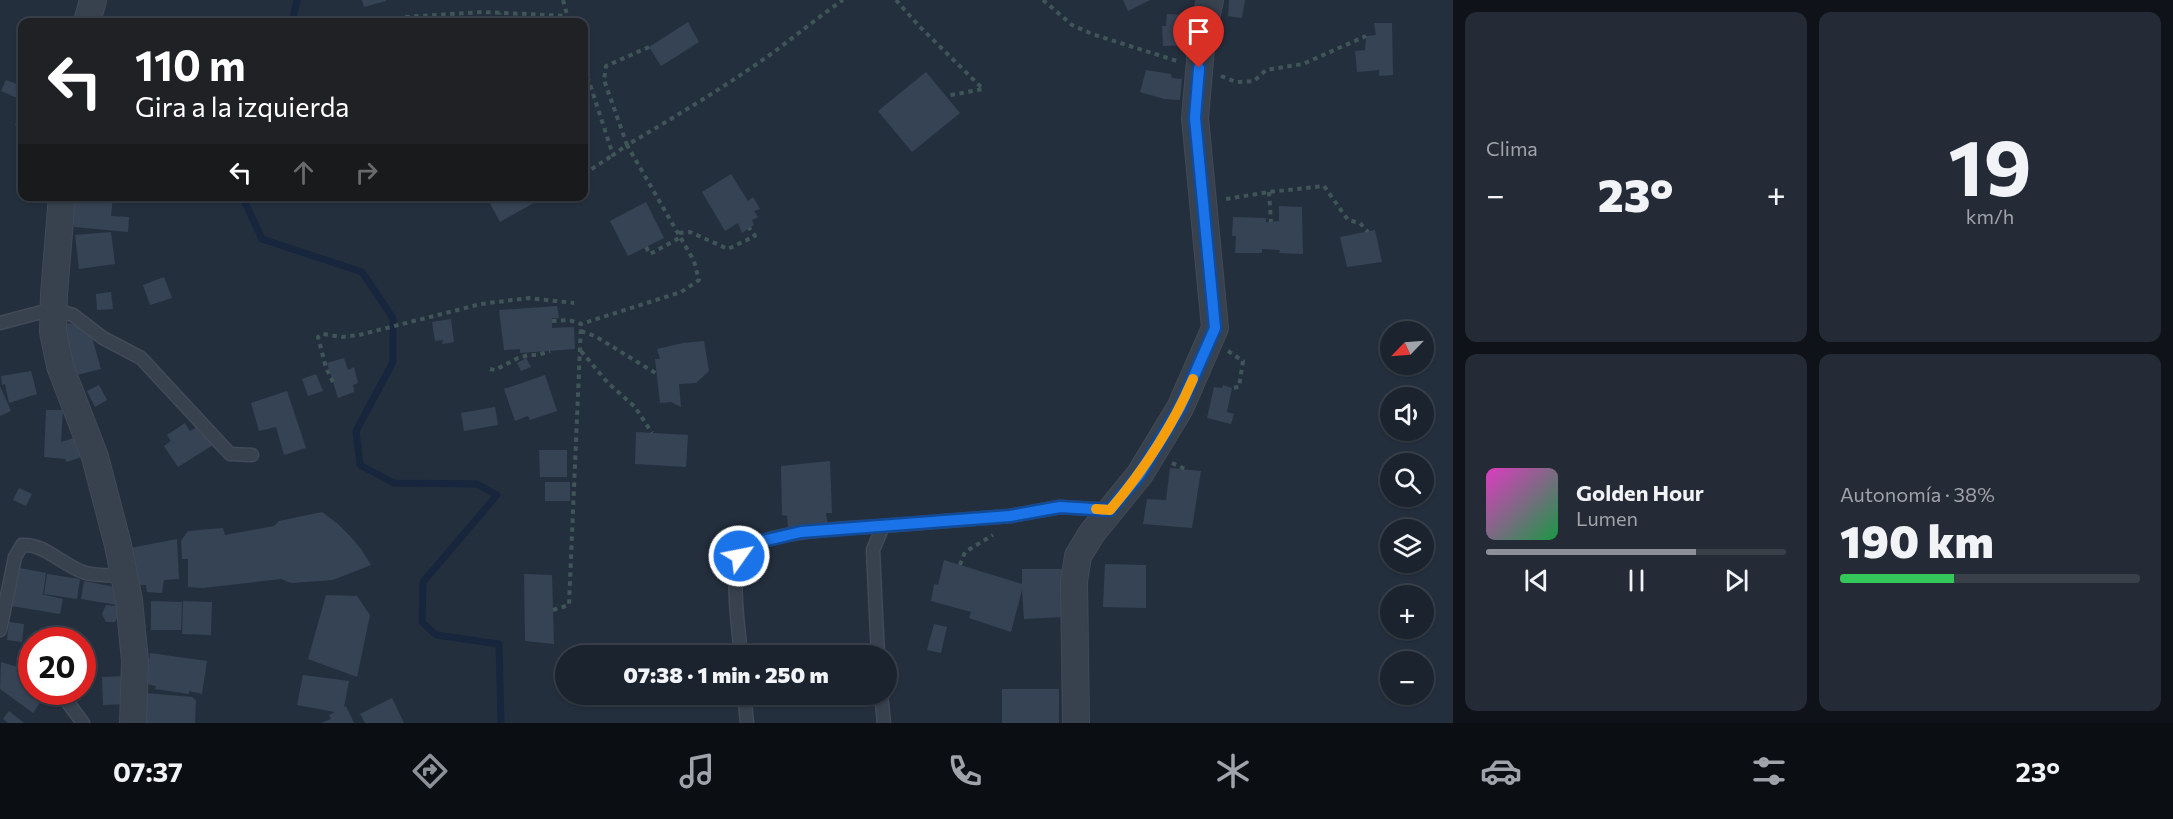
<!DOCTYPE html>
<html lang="es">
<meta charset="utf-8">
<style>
:root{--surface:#1b232e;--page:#242b36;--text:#f1f3f6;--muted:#a0a4aa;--line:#39404a;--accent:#8c9099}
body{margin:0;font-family:Commissioner,sans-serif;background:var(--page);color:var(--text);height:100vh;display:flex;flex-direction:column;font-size:22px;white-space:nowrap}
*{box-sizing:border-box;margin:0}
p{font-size:20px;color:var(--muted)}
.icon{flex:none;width:33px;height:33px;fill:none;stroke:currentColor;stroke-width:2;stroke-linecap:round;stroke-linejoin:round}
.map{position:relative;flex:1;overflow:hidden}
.drawer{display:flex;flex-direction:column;gap:12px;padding:12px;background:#0f1319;width:720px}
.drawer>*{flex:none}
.top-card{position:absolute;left:18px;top:18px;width:570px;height:183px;border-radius:12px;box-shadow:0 2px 4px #0004,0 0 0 2px var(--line);background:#202124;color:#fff;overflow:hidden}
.needle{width:39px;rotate:245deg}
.fabs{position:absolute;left:1380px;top:321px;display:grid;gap:12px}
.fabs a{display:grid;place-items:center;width:54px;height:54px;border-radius:50%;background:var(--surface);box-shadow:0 2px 4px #0004,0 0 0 2px var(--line);font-size:30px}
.speed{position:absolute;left:18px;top:627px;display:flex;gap:12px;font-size:30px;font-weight:700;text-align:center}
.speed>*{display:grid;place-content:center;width:78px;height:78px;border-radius:50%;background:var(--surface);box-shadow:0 2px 4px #0004,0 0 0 2px var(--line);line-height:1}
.speed .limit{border:9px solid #d22;background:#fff;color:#111}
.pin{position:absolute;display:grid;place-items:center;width:51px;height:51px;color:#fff;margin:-62px -26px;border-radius:50% 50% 50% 0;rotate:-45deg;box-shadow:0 0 6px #0007}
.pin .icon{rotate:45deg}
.me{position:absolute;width:66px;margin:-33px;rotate:57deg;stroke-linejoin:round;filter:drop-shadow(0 0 4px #0008)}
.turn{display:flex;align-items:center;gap:21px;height:126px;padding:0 18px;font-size:27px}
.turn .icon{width:78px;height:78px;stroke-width:2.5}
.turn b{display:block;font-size:42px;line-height:51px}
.lanes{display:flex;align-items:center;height:57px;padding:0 18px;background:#0003;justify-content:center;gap:30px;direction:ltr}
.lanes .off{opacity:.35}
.big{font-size:45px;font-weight:800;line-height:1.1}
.drawer .tile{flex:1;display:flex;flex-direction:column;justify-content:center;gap:9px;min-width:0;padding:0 21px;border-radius:12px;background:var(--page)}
.drawer .dial{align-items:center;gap:0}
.dial b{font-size:78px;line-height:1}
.song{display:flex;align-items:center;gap:18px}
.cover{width:72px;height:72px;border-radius:9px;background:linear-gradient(135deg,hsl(310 70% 55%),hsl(140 70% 35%))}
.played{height:6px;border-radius:3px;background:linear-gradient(90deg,var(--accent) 70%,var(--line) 70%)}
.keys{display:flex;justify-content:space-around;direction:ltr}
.heat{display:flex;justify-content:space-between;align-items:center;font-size:33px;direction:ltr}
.charge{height:9px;border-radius:4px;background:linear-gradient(90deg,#34c759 38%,var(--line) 0)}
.drawer .tiles{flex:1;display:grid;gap:12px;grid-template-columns:repeat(2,1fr)}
.trip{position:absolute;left:555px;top:645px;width:342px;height:60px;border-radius:30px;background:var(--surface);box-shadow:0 2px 4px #0004,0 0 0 2px var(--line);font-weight:800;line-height:60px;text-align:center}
.dock{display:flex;height:96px;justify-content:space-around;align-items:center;background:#0b0e12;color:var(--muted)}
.dock .icon{width:42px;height:42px}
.dock .current{color:var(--accent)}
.dock b{font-size:27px;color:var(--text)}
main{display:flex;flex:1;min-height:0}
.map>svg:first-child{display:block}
</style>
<main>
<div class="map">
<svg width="1453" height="723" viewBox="0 0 1453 723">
<rect width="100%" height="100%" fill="#242f3e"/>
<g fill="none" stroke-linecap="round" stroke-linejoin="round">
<g stroke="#17263c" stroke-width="7">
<path d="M292,22L297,0"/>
<path d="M242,196L262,239L362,272L393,318V362L356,431L360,465L394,483L477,484L497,495L423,582L422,622L436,635L499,644L501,723"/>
</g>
</g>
<g fill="#364354">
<path d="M362,0H386V1L364,7Z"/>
<path d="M1123,0H1150L1128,11Z"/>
<path d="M1229,0H1245L1242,18L1228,16Z"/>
<path d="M1167,14L1188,15L1186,26H1189V45L1163,46L1162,26H1166Z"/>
<path d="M688,22L699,42L661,66L649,47Z"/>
<path d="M1374,23H1392L1393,75L1379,76V70L1357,72L1355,51L1365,50L1366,36L1376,35Z"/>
<path d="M1146,70L1171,74L1172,78L1182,79L1180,100L1164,99L1140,92Z"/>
<path d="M926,72L960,113L912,152L878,111Z"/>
<path d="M6,80L22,86V100L1,91Z"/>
<path d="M22,110V130L15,125Z"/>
<path d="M731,174L748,201L753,197L760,209L754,211L758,217L752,220L754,225L742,233L738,223L725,231L702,192Z"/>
<path d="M74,196H113L111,216L129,217L128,232L74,227Z"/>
<path d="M486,196H546L500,222Z"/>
<path d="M646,202L664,238L628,256L610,221Z"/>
<path d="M1279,206L1302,207L1303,254L1279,253L1280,250L1262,249V253H1235L1236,236H1232L1233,217L1266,218V222L1279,221Z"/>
<path d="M1375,230L1382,262L1347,267L1340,237Z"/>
<path d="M111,232L115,264L79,269L75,235Z"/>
<path d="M164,277L172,298L150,305L143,285Z"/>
<path d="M111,292L113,309L97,310L96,294Z"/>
<path d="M557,306L559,318H552V328L574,327L575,349L520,353V349L504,350L499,310Z"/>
<path d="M451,319L454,342L442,344L443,340L435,341L432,322Z"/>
<path d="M70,323L85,331L90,330L101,369L73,376L64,325Z"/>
<path d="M704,341L709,371L696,383L679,384L681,407L671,402L660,403L655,359H660L657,349L683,343Z"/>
<path d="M344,358L348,370L354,367L358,383L353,385L354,392L338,398L327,363Z"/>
<path d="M526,358L531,367L521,371L517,363Z"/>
<path d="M31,371L37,394L9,403L5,384L2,385L1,376Z"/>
<path d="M316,374L323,391L308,396L302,379Z"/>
<path d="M545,375L557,411L530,420L528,416L515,421L504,389Z"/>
<path d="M99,385L107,400L95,407L87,391Z"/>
<path d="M1223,385L1232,388L1227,412L1234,414L1231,424L1207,418L1214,387L1222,388Z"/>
<path d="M0,386L11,411L0,416Z"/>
<path d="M287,391L306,448L284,455L276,427L259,431L251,403Z"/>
<path d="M495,407L498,425L464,431L461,413Z"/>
<path d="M46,410H63L61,442L83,435L90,454L67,462L65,459L44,457Z"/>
<path d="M185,423L190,431L200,425L213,445L178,467L164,446L171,441L167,435Z"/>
<path d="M636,432L688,435L686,467L635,464Z"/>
<path d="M539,450H567V477H540Z"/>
<path d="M830,461L832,513H826L828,526L788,529L787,516L782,515L781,466Z"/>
<path d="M1170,468L1201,471L1192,528L1143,524L1147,499L1166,500Z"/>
<rect x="545" y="482" width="25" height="19"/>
<path d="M19,488L32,494L26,506L13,500Z"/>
<path d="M322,512L338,524L350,536L361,549L371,565L333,580L291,583L281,579L203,588L188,587V559H182L181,541L188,531L223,528L225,535L274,526L279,521Z"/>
<path d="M177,539L179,579L164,580L162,593L147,592L146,585H137L130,548Z"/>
<path d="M944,560L1022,584V569H1062L1063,617L1024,619L1022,590L1011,632L969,618L971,612L931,601L934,584L938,585Z"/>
<path d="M1105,564L1146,565V608L1103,607Z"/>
<path d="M20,568L46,573L43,594H41L63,599L60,614L11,606Z"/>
<path d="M47,574L80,579L77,599L44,594Z"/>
<path d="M524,574L552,575L554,644L525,641Z"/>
<path d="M84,581L120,588L117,605L81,599Z"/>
<path d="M326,595L357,596L370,615L357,677L308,659Z"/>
<path d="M151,601L182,602L181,630H151Z"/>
<path d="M183,601L212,602L211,635L182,634Z"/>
<path d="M106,605L116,606L119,614L115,622H106L102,614Z"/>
<path d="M9,622L24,624L22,642L7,640Z"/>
<path d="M934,624L947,627L941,653L927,650Z"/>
<path d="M852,648V656H810V650Z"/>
<path d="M150,653L207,661L202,694L189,691V694L155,689L156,686L146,684Z"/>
<path d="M1,662L18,667V664L32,673V692H47L33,713L0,689Z"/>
<path d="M303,675L349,681L344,707L346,706L354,723H321L331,719L329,715L335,712L297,705Z"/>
<path d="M126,676L128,704L103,705L102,677Z"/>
<rect x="1002" y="689" width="57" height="34"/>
<path d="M145,693L192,697L196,700L195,723H142Z"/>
<path d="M392,698L404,723H365L360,714Z"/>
<path d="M9,711L24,723H8L3,719Z"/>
</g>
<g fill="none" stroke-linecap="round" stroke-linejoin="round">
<g stroke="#414a57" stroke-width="15">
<g id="service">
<path d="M0,323L53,309L73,315L103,338L141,358L230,454L252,455"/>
<path d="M0,630L15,557L22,545C45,543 64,567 86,573C98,576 112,575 124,576"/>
<path d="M741,656C739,630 731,582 739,558C748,530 856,528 883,526"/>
<path d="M878,656L873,550L883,526L1010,516L1060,507L1109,510"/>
<path d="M60,692L83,723"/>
<path d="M744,694L747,723"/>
<path d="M881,694L884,723"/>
</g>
</g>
<g stroke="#414a57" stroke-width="28">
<g id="minor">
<path d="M87,22L93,0"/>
<path d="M62,196L54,294L53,332L60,366L95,457L118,545L129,600L135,661L133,723"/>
<path d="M1076,723L1074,581L1078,556L1092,533L1140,474L1180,408L1215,328L1195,118L1202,37L1210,0"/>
</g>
</g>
<g stroke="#3f5557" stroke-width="4" stroke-dasharray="4.5 4.5" stroke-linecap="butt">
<path d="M563,0L569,22"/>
<path d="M896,0L919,26L983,89L946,96"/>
<path d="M1043,0L1072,25L1092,34L1177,61"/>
<path d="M398,22L404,17L483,12L567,16"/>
<path d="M495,22L500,13"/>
<path d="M649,47L606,66L604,80L627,145C673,118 718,91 761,61C789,42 815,19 843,0"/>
<path d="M1221,76L1236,82L1254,81L1266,70L1303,64L1366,36"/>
<path d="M584,174L613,155"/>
<path d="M1269,192L1271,222"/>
<path d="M1226,199L1269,192L1324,186L1348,220L1360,223L1368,232"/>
<path d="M679,233L690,232L728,249L755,236L749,228"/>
<path d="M646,247L650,254L681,237"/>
<path d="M552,321L569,320L581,324L681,292L699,280L694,261L627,145L613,155L584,66"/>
<path d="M581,331L595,336L657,374"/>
<path d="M581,351L608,383L635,407L652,433"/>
<path d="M1228,351L1243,361L1239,387L1232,388"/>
<path d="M490,369L495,370L518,358L529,355H538L550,351"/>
<path d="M333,382L326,368L318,337L323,334L342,337L359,335L481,304L529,298L574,303"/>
<path d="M1172,463L1185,469"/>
<path d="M960,565L965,552L993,535"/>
<path d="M553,610L569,605L581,324"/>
</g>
<use href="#service" stroke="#38414e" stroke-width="12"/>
<use href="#minor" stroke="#38414e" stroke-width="26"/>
</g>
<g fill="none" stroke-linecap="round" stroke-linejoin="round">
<g stroke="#114b97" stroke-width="15">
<path id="route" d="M739,556L748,547L758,542L801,532L1010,516L1060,507L1110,510L1140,474L1180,408L1215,328L1195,118L1199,68"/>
</g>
<use href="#route" stroke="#1a73e8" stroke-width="10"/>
<path stroke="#f59e0b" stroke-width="10" d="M1096,509L1110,510C1144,470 1172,427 1193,379"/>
</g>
</svg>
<div class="fabs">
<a><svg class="needle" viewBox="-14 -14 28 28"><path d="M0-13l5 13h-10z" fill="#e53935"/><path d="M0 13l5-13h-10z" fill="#a0a4aa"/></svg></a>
<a><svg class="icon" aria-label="sound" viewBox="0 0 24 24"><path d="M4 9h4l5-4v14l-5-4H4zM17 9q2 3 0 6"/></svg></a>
<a><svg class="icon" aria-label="search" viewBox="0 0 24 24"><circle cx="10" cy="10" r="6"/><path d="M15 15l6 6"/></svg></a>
<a><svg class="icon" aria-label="layers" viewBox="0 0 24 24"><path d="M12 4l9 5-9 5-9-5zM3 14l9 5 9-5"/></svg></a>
<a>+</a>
<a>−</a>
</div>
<div class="speed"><div class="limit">20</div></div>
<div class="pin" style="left:1199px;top:68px;background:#d93025"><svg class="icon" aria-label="arrive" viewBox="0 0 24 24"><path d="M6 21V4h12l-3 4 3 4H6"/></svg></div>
<svg class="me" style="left:739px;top:556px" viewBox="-20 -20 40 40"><circle r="17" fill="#1a73e8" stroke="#fff" stroke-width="3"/><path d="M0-11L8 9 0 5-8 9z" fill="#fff"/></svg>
<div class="trip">07:38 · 1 min · 250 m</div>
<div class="top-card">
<div class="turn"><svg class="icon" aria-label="left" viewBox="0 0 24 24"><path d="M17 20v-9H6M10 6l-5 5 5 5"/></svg><div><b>110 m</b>Gira a la izquierda</div></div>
<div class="lanes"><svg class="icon" aria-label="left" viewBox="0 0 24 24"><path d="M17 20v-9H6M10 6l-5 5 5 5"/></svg><svg class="icon off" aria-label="ahead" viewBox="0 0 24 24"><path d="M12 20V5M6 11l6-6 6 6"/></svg><svg class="icon off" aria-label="right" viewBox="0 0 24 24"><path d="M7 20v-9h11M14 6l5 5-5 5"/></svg></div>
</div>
</div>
<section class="drawer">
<div class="tiles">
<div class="tile"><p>Clima</p>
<div class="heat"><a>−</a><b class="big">23°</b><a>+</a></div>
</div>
<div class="tile dial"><b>19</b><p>km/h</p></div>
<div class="tile">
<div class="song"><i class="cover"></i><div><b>Golden Hour</b><p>Lumen</p></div></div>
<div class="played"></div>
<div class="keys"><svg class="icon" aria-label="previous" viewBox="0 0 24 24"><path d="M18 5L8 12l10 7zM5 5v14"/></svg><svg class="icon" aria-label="pause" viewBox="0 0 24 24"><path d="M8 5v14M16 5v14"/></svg><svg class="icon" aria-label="next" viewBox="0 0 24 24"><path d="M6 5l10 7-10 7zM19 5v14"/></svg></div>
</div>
<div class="tile"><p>Autonomía · 38%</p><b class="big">190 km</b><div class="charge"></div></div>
</div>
</section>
</main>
<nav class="dock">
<b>07:37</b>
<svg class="icon current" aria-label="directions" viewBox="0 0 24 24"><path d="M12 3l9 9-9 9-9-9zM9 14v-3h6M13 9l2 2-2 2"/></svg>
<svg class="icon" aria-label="music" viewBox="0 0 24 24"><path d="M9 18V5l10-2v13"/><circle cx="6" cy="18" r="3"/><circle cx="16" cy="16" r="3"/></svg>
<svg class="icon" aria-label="phone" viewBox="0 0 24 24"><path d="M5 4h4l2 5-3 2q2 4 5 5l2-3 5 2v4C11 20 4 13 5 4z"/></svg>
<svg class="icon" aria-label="climate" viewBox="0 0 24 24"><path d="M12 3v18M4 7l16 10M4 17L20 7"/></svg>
<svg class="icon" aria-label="car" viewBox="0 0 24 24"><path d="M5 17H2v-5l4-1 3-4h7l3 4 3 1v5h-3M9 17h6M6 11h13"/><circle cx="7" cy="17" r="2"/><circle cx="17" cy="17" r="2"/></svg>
<svg class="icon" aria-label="filters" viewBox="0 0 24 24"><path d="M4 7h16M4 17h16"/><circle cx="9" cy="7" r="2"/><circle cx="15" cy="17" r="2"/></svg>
<b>23°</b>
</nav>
